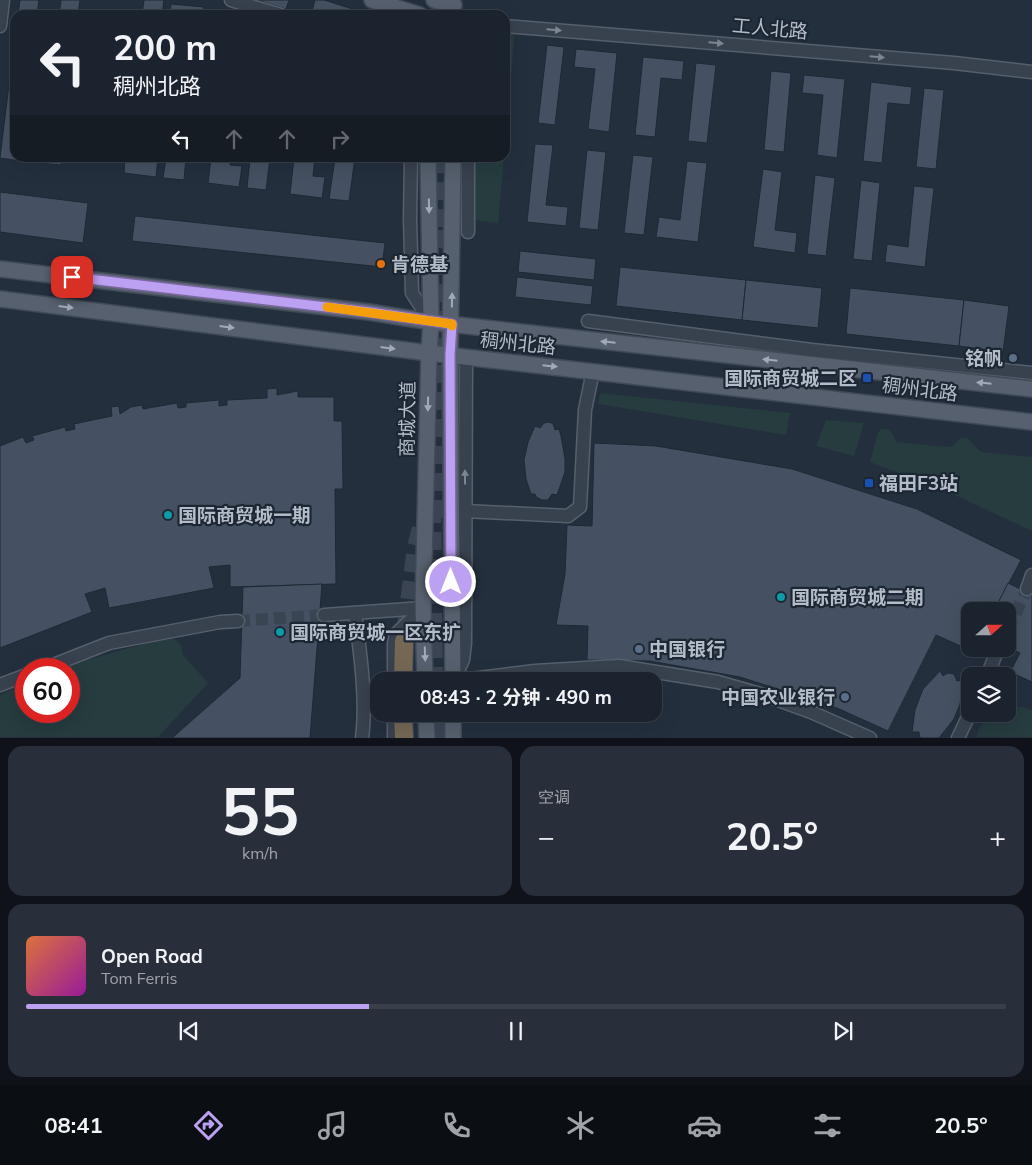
<!DOCTYPE html>
<html lang="zh">
<meta charset="utf-8">
<style>
:root{--surface:#1b232e;--page:#282f3a;--text:#f1f3f6;--muted:#a0a4aa;--line:#39404a;--accent:#bca0f2}
body{margin:0;font-family:Mulish,"Noto Sans SC",sans-serif;background:var(--page);color:var(--text);height:100vh;display:flex;flex-direction:column;font-size:19px;white-space:nowrap}
*{box-sizing:border-box;margin:0}
p{font-size:16px;color:var(--muted)}
.icon{flex:none;width:28px;height:28px;fill:none;stroke:currentColor;stroke-width:2;stroke-linecap:round;stroke-linejoin:round}
.map{position:relative;height:738px;overflow:hidden}
.side{display:flex;flex-direction:column;gap:8px;padding:8px;background:#0f1319;flex:1}
.side>*{flex:none}
.hud{position:absolute;left:10px;top:10px;width:500px;height:152px;border-radius:15px;box-shadow:0 5px 20px #0002,0 0 0 1px var(--line);background:#1b232e;color:var(--text);overflow:hidden}
.needle{width:32px;rotate:69deg}
.tools{position:absolute;left:961px;top:602px;display:grid;gap:10px}
.tools a{display:grid;place-items:center;width:55px;height:55px;border-radius:10px;background:var(--surface);box-shadow:0 5px 20px #0002,0 0 0 1px var(--line);font-size:25px}
.speed{position:absolute;left:15px;top:658px;display:flex;gap:10px;font-size:25px;font-weight:700;text-align:center}
.speed>*{display:grid;place-content:center;width:65px;height:65px;border-radius:50%;background:var(--surface);box-shadow:0 5px 20px #0002,0 0 0 1px var(--line);line-height:1}
.speed .limit{border:8px solid #d22;background:#fff;color:#111}
.pin{position:absolute;display:grid;place-items:center;width:42px;height:42px;color:#fff;margin:-21px;border-radius:10px;box-shadow:0 2px 8px #0006}
.me{position:absolute;width:55px;margin:-28px;rotate:0deg;stroke-linejoin:round;filter:drop-shadow(0 0 4px #0008)}
.turn{display:flex;align-items:center;gap:18px;height:105px;padding:0 20px;font-size:22px}
.turn .icon{width:65px;height:65px;stroke-width:2.5}
.turn b{display:block;font-size:35px;line-height:42px}
.lanes{display:flex;align-items:center;height:48px;padding:0 20px;background:#0003;justify-content:center;gap:25px;direction:ltr}
.lanes .off{opacity:.35}
.big{font-size:38px;font-weight:700;line-height:1.1}
.side .widget{flex:1;display:flex;flex-direction:column;justify-content:center;gap:8px;min-width:0;padding:0 18px;border-radius:15px;background:var(--page)}
.side .dial{align-items:center;gap:0}
.dial b{font-size:65px;line-height:1}
.song{display:flex;align-items:center;gap:15px}
.cover{width:60px;height:60px;border-radius:8px;background:linear-gradient(135deg,hsl(20 70% 55%),hsl(300 70% 35%))}
.played{height:5px;border-radius:2px;background:linear-gradient(90deg,var(--accent) 35%,var(--line) 35%)}
.keys{display:flex;justify-content:space-around;direction:ltr}
.heat{display:flex;justify-content:space-between;align-items:center;font-size:28px;direction:ltr}
.side .tiles{flex:1;display:grid;gap:8px;grid-template-columns:1fr 1fr}
.widget:last-child{grid-column:span 2}
.trip{position:absolute;left:370px;top:672px;width:292px;height:50px;border-radius:15px;background:var(--surface);box-shadow:0 5px 20px #0002,0 0 0 1px var(--line);font-weight:700;line-height:50px;text-align:center}
.tabs{display:flex;height:80px;justify-content:space-around;align-items:center;background:#0b0e12;color:var(--muted)}
.tabs .icon{width:35px;height:35px}
.tabs .active{color:var(--accent)}
.tabs b{font-size:22px;color:var(--text)}
.map>svg:first-child{display:block}
</style>
<div class="map">
<svg width="1032" height="738" viewBox="0 0 1032 738">
<rect width="100%" height="100%" fill="#242f3e"/>
<g fill="#263c3f">
<path d="M505,30H515L505,143Z"/>
<path d="M471,158H504L498,223L479,221L473,218Z"/>
<path d="M600,393L790,413L786,435L598,404Z"/>
<path d="M826,420L864,423L854,456L816,446Z"/>
<path d="M882,429H888L893,434L896,442L946,447L953,446L961,438H967L981,452L1032,457V531L955,495L870,462L878,432Z"/>
<path d="M161,639H174L181,645L183,655L208,683L158,737H0V695L26,683V711H69V669H64L87,660Z"/>
<path d="M1012,706L1022,707L1032,710V737H976L979,728L992,714H1008V707Z"/>
</g>
<g fill="#455162" stroke="#1f2835">
<path d="M20,0H39L37,15H18Z"/>
<path d="M61,0H80L78,15H59Z"/>
<path d="M144,0H164L162,15H142Z"/>
<path d="M257,0H289L286,9Z"/>
<path d="M315,0H324L372,15H311Z"/>
<path d="M171,4L204,7L203,15H170Z"/>
<path d="M547,45L564,47L555,125L538,123Z"/>
<path d="M576,49L617,53L609,132L588,129L595,69L574,67Z"/>
<path d="M643,57L684,61L682,80L661,78L655,137L635,135Z"/>
<path d="M696,63L716,65L707,143L688,141Z"/>
<path d="M771,71L791,73L784,152L764,150Z"/>
<path d="M804,75L845,79L837,158L817,155L823,95L802,93Z"/>
<path d="M871,82L912,87L910,105L888,103L882,163L863,161Z"/>
<path d="M9,84L15,85V158H21L20,161L0,158Z"/>
<path d="M924,88L944,90L936,169L916,167Z"/>
<path d="M535,144L553,145L546,205L568,207L566,226L527,222Z"/>
<path d="M587,150L606,152L598,230L579,228Z"/>
<path d="M633,155L653,157L644,235L624,233Z"/>
<path d="M29,158H62L61,165L28,162Z"/>
<path d="M125,158H158L156,177L124,173Z"/>
<path d="M166,158H186L184,180L163,178Z"/>
<path d="M211,158H231L230,165L242,166L239,187L208,183Z"/>
<path d="M250,158H270L266,190L247,188Z"/>
<path d="M294,158H315L313,176L325,177L322,198L290,194Z"/>
<path d="M335,158H355L349,201L329,199Z"/>
<path d="M687,161L707,163L698,242L656,237L659,217L680,220Z"/>
<path d="M763,169L782,172L775,230L797,233L795,253L753,247Z"/>
<path d="M815,175L835,178L826,256L807,254Z"/>
<path d="M861,180L880,183L872,261L853,259Z"/>
<path d="M914,186L934,188L925,267L885,262L887,244L908,247Z"/>
<path d="M0,192L88,203L83,243L0,232Z"/>
<path d="M135,216L385,243L382,267L132,241Z"/>
<path d="M520,251L596,259L594,280L518,272Z"/>
<path d="M620,267L746,280L742,320L616,306Z"/>
<path d="M517,277L593,286L591,305L515,297Z"/>
<path d="M746,280L822,288L818,328L742,320Z"/>
<path d="M850,288L964,300L959,346L846,334Z"/>
<path d="M964,300L1009,306L1003,352L959,346Z"/>
<path d="M277,388V395L298,391V397H334V421H342L343,489H335L336,584L230,587V565L209,567L214,588L109,608L105,588L85,594L92,612L0,648V446L23,437L26,443L34,440L32,436L65,427L66,431L75,429L74,424L112,416L111,407L119,406L120,414L131,407L142,405L143,409L177,403L178,408L186,407V403L219,400V406L227,405V400L267,398V389Z"/>
<path d="M549,422L553,424L555,430L559,429L561,436L565,459V472L557,495L552,494L548,500H542L536,497L535,494H531L526,479L524,460L528,442L535,426L540,428L544,423Z"/>
<path d="M594,443L656,446L792,469L917,509L1021,560L994,611H970V649H976L974,652L936,635L888,731L837,708L740,677L650,661L587,660L588,626L556,625L565,574L567,525L592,526Z"/>
<path d="M1008,583L1032,595V682L1010,672L1020,653L1008,647V611H994Z"/>
<path d="M322,584L310,738H172L240,678L243,587Z"/>
<path d="M940,671L943,676L948,673L954,674L957,681L963,680L960,704L954,719L939,738H920L919,732H912L915,710L923,689Z"/>
</g>
<g fill="none" stroke-linecap="round" stroke-linejoin="round">
<g stroke="#3a4453" stroke-width="12" stroke-dasharray="12 6" stroke-linecap="butt">
<path d="M238,621L324,615"/>
<path d="M1008,630L1027,589"/>
</g>
<g stroke="#3a4453" stroke-width="18" stroke-dasharray="18 9" stroke-linecap="butt">
<path d="M440,15L441,0"/>
<path d="M436,227L437,158"/>
<path d="M432,505L434,681"/>
<path d="M440,518L442,214"/>
<path d="M406,626L416,547L423,521"/>
<path d="M440,738L441,714"/>
</g>
<g stroke="#565f6c" stroke-width="15">
<g id="minor">
<path d="M231,0L281,15"/>
<path d="M0,26L3,0"/>
<path d="M505,26L954,63L1032,72"/>
<path d="M411,158L410,219L412,293L431,322"/>
<path d="M468,232V158"/>
<path d="M588,321L812,350L1032,373"/>
<path d="M465,511L568,516L580,507L585,410L593,371"/>
<path d="M1027,589L1032,575"/>
<path d="M355,613C360,651 367,700 362,738"/>
<path d="M324,615L423,608"/>
<path d="M43,669L109,643L220,622L238,621"/>
<path d="M987,676L998,649"/>
<path d="M471,679L535,671L619,666L718,682L767,696L811,712L870,738"/>
<path d="M394,681V644L396,634L423,608"/>
<path d="M453,681L463,660L465,643L466,357"/>
<path d="M0,685L26,675"/>
<path d="M394,714V738"/>
<path d="M958,738L970,713"/>
</g>
</g>
<g stroke="#414a57" stroke-width="18">
<g id="major">
<path d="M372,0L420,15"/>
<path d="M434,0L454,5"/>
<path d="M0,269L369,312L431,322L1032,389"/>
<path d="M0,299L429,353L1032,422"/>
<path d="M425,681L423,608L429,353L431,322L428,158"/>
<path d="M453,681L450,355L453,158"/>
<path d="M426,714L427,738"/>
<path d="M453,714V738"/>
</g>
</g>
<g stroke="#434c59" stroke-width="20">
<g id="highway">
<path d="M403,681L404,641"/>
<path d="M403,714L404,738"/>
</g>
</g>
<use href="#minor" stroke="#38414e" stroke-width="12"/>
<use href="#major" stroke="#56606e" stroke-width="15"/>
<use href="#highway" stroke="#746855" stroke-width="18"/>
</g>
<defs><path id="oneway-solid" d="M-6-.8H1V-3.2L6.5 0L1 3.2V.8H-6Z" transform="scale(1.25)"/></defs>
<g fill="#7c8592">
<use href="#oneway-solid" transform="translate(554 30) rotate(5)"/>
<use href="#oneway-solid" transform="translate(716 43) rotate(5)"/>
<use href="#oneway-solid" transform="translate(877 57) rotate(5)"/>
<use href="#oneway-solid" transform="translate(465 477) rotate(-90)"/>
</g>
<g fill="#a1aab7">
<use href="#oneway-solid" transform="translate(429 206) rotate(89)"/>
<use href="#oneway-solid" transform="translate(452 300) rotate(-89)"/>
<use href="#oneway-solid" transform="translate(66 307) rotate(7)"/>
<use href="#oneway-solid" transform="translate(227 327) rotate(7)"/>
<use href="#oneway-solid" transform="translate(608 342) rotate(-174)"/>
<use href="#oneway-solid" transform="translate(388 348) rotate(7)"/>
<use href="#oneway-solid" transform="translate(770 360) rotate(-174)"/>
<use href="#oneway-solid" transform="translate(550 366) rotate(6)"/>
<use href="#oneway-solid" transform="translate(984 383) rotate(-174)"/>
<use href="#oneway-solid" transform="translate(428 404) rotate(91)"/>
<use href="#oneway-solid" transform="translate(425 654) rotate(88)"/>
</g>
<g fill="none" stroke-linecap="round" stroke-linejoin="round">
<g stroke="#7a689d" stroke-width="12">
<path id="route" d="M72,277L369,312L452,324L450,355L451,582"/>
</g>
<use href="#route" stroke="#bca0f2" stroke-width="9"/>
<path stroke="#f59e0b" stroke-width="9" d="M327,307L452,324V326"/>
</g>
<circle fill="#e8710a" stroke="#1d2633" stroke-width="2" cx="381" cy="264" r="5"/>
<g fill="#5c6f8a" stroke="#1d2633" stroke-width="2">
<circle cx="1013" cy="358" r="5"/>
<circle cx="639" cy="649" r="5"/>
<circle cx="845" cy="697" r="5"/>
</g>
<g fill="#1a4fb4" stroke="#1d2633" stroke-width="2">
<rect x="862" y="373" width="10" height="10" rx="2.5"/>
<rect x="864" y="478" width="10" height="10" rx="2.5"/>
</g>
<g fill="#0f9aa8" stroke="#1d2633" stroke-width="2">
<circle cx="168" cy="515" r="5"/>
<circle cx="781" cy="597" r="5"/>
<circle cx="280" cy="632" r="5"/>
</g>
<g text-anchor="middle" stroke-width="4.5" stroke-linejoin="round" paint-order="stroke">
<g font-size="19" fill="#b4bcc9" stroke="#1d2633">
<text transform="translate(770 28) rotate(5)" y="7">工人北路</text>
<text transform="translate(518 343) rotate(6)" y="7">稠州北路</text>
<text transform="translate(920 389) rotate(7)" y="7">稠州北路</text>
<text transform="translate(407 419) rotate(-89)" y="7">商城大道</text>
</g>
<g font-size="19" font-weight="bold" fill="#b4bcc9" stroke="#1d2633" text-anchor="start">
<text x="391" y="271">肯德基</text>
<text x="1003" y="365" text-anchor="end">铭帆</text>
<text x="857" y="385" text-anchor="end">国际商贸城二区</text>
<text x="879" y="490">福田F3站</text>
<text x="178" y="522">国际商贸城一期</text>
<text x="791" y="604">国际商贸城二期</text>
<text x="290" y="639">国际商贸城一区东扩</text>
<text x="649" y="656">中国银行</text>
<text x="835" y="704" text-anchor="end">中国农业银行</text>
</g>
</g>
</svg>
<div class="tools">
<a><svg class="needle" viewBox="-14 -14 28 28"><path d="M0-13l5 13h-10z" fill="#e53935"/><path d="M0 13l5-13h-10z" fill="#a0a4aa"/></svg></a>
<a><svg class="icon" aria-label="layers" viewBox="0 0 24 24"><path d="M12 4l9 5-9 5-9-5zM3 14l9 5 9-5"/></svg></a>
</div>
<div class="speed"><div class="limit">60</div></div>
<div class="pin" style="left:72px;top:277px;background:#d93025"><svg class="icon" aria-label="arrive" viewBox="0 0 24 24"><path d="M6 21V4h12l-3 4 3 4H6"/></svg></div>
<svg class="me" style="left:451px;top:582px" viewBox="-20 -20 40 40"><circle r="17" fill="#bca0f2" stroke="#fff" stroke-width="3"/><path d="M0-11L8 9 0 5-8 9z" fill="#fff"/></svg>
<div class="trip">08:43 · 2 分钟 · 490 m</div>
<div class="hud">
<div class="turn"><svg class="icon" aria-label="left" viewBox="0 0 24 24"><path d="M17 20v-9H6M10 6l-5 5 5 5"/></svg><div><b>200 m</b>稠州北路</div></div>
<div class="lanes"><svg class="icon" aria-label="left" viewBox="0 0 24 24"><path d="M17 20v-9H6M10 6l-5 5 5 5"/></svg><svg class="icon off" aria-label="ahead" viewBox="0 0 24 24"><path d="M12 20V5M6 11l6-6 6 6"/></svg><svg class="icon off" aria-label="ahead" viewBox="0 0 24 24"><path d="M12 20V5M6 11l6-6 6 6"/></svg><svg class="icon off" aria-label="right" viewBox="0 0 24 24"><path d="M7 20v-9h11M14 6l5 5-5 5"/></svg></div>
</div>
</div>
<section class="side">
<div class="tiles">
<div class="widget dial"><b>55</b><p>km/h</p></div>
<div class="widget"><p>空调</p>
<div class="heat"><a>−</a><b class="big">20.5°</b><a>+</a></div>
</div>
<div class="widget">
<div class="song"><i class="cover"></i><div><b>Open Road</b><p>Tom Ferris</p></div></div>
<div class="played"></div>
<div class="keys"><svg class="icon" aria-label="previous" viewBox="0 0 24 24"><path d="M18 5L8 12l10 7zM5 5v14"/></svg><svg class="icon" aria-label="pause" viewBox="0 0 24 24"><path d="M8 5v14M16 5v14"/></svg><svg class="icon" aria-label="next" viewBox="0 0 24 24"><path d="M6 5l10 7-10 7zM19 5v14"/></svg></div>
</div>
</div>
</section>
<nav class="tabs">
<b>08:41</b>
<svg class="icon active" aria-label="directions" viewBox="0 0 24 24"><path d="M12 3l9 9-9 9-9-9zM9 14v-3h6M13 9l2 2-2 2"/></svg>
<svg class="icon" aria-label="music" viewBox="0 0 24 24"><path d="M9 18V5l10-2v13"/><circle cx="6" cy="18" r="3"/><circle cx="16" cy="16" r="3"/></svg>
<svg class="icon" aria-label="phone" viewBox="0 0 24 24"><path d="M5 4h4l2 5-3 2q2 4 5 5l2-3 5 2v4C11 20 4 13 5 4z"/></svg>
<svg class="icon" aria-label="climate" viewBox="0 0 24 24"><path d="M12 3v18M4 7l16 10M4 17L20 7"/></svg>
<svg class="icon" aria-label="car" viewBox="0 0 24 24"><path d="M5 17H2v-5l4-1 3-4h7l3 4 3 1v5h-3M9 17h6M6 11h13"/><circle cx="7" cy="17" r="2"/><circle cx="17" cy="17" r="2"/></svg>
<svg class="icon" aria-label="filters" viewBox="0 0 24 24"><path d="M4 7h16M4 17h16"/><circle cx="9" cy="7" r="2"/><circle cx="15" cy="17" r="2"/></svg>
<b>20.5°</b>
</nav>
